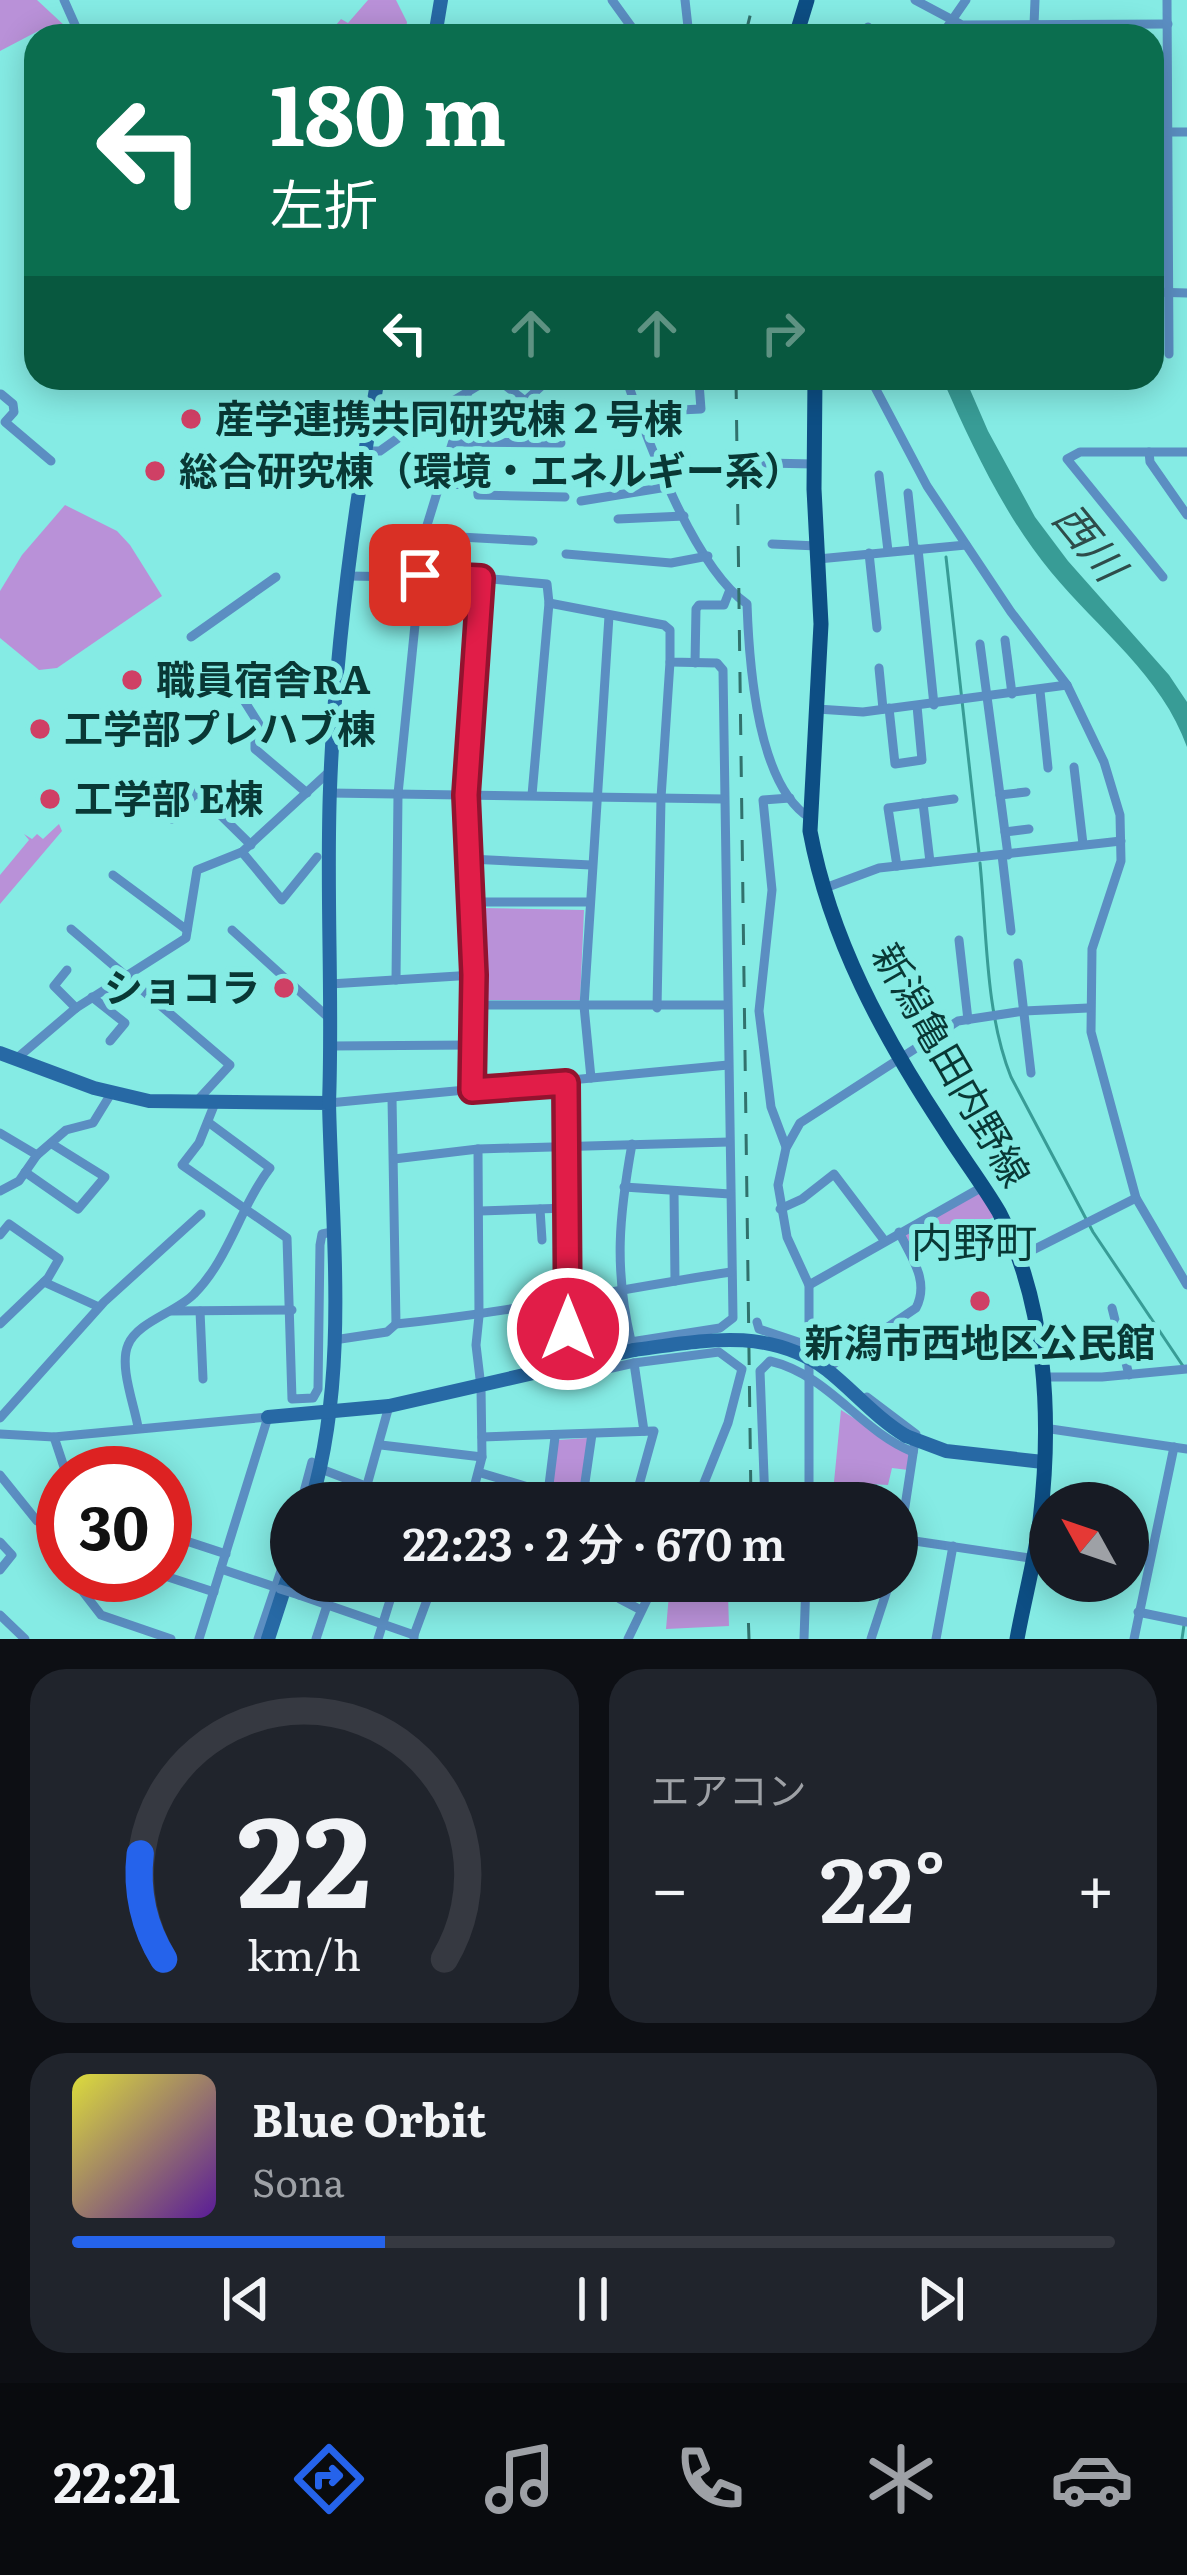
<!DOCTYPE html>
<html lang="ja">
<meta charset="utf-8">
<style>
:root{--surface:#171b24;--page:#20242c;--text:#f1f3f6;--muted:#9ea1a6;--line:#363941;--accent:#2563eb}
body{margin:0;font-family:Literata,"Noto Sans JP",serif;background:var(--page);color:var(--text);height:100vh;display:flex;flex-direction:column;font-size:45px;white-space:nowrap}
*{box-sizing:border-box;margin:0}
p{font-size:39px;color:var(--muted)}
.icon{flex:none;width:66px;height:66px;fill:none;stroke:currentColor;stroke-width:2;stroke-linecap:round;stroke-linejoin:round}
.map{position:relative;height:1639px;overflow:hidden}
.side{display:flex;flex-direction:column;gap:30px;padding:30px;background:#0d0f14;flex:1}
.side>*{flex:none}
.guide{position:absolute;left:24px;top:24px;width:1140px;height:366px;border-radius:36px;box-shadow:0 6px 30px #0003;background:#0b6e4f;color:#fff;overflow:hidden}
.needle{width:78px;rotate:310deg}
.tools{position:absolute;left:1029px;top:1482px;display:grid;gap:24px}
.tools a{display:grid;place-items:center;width:120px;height:120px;border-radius:50%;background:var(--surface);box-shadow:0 6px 30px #0003;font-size:60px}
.speed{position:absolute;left:36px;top:1446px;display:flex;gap:24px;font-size:60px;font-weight:700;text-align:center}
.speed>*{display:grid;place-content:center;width:156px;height:156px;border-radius:50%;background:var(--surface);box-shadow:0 6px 30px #0003;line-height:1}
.speed .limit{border:18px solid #d22;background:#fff;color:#111}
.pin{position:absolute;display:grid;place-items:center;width:102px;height:102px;color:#fff;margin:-51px;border-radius:24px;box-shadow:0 6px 18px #0006}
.me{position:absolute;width:132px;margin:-66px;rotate:0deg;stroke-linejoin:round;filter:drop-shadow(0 0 9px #0008)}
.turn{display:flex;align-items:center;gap:42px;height:252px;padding:0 48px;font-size:54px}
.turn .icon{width:156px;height:156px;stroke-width:2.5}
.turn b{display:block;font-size:84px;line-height:102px}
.lanes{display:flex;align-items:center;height:114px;padding:0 48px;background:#0003;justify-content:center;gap:60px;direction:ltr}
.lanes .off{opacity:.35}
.big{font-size:90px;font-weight:600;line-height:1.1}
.side .tile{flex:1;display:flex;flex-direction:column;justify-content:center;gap:18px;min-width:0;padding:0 42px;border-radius:36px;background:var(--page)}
.side .dial{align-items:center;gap:0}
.dial svg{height:312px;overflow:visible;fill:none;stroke:var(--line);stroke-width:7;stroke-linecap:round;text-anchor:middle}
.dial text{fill:var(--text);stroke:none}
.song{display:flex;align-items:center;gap:36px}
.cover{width:144px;height:144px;border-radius:18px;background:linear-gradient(135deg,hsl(60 70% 55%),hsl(270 70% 35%))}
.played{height:12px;border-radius:6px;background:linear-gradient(90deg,var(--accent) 30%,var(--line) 30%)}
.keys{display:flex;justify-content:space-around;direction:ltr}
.heat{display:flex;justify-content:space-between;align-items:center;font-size:66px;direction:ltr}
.side .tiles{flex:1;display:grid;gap:30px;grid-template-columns:1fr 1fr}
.tile:last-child{grid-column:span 2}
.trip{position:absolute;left:270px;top:1482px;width:648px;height:120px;border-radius:60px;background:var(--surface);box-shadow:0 6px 30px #0003;font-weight:600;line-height:120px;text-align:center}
.tab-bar{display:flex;height:192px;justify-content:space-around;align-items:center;background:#090b0e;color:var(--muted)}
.tab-bar .icon{width:84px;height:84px}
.tab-bar .on{color:var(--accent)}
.tab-bar b{font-size:54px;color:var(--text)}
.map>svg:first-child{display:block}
</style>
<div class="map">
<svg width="1187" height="1639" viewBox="0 0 1187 1639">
<rect width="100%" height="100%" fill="#85ebe4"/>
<g fill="#b991d8">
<path d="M0,0H37L65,26L60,36L42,29L0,51Z"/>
<path d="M368,0H396L407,22L405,36H327L341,19L348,23Z"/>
<path d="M65,505L117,531L130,545L162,596L57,668L39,670L0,638V591L22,555Z"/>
<path d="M59,824L62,831L0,904V875L29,840L24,834L32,839L37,834L43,839Z"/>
<path d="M480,908L584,910L580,1000H485L481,997L477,912Z"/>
<path d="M983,1187L998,1215L914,1260L900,1233Z"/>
<path d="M841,1410L910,1454L908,1470L892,1468L888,1485L834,1482Z"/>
<path d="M588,1438L581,1492L553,1484L558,1440Z"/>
<path d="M670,1583L728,1595L729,1626L666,1629Z"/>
</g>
<path fill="#389c96" d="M942,378H965L988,431L1035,517L1068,561L1169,675L1187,702V747C1162,676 1098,629 1051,572C1004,515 972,446 942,378Z"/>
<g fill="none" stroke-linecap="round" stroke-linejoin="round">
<g stroke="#389c96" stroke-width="3">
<path d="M946,557L979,853"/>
<path d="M980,863C987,932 985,1012 1011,1077L1093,1232L1183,1366"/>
<path d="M1182,1639L1184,1625"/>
</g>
<g stroke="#5b8ec2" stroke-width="9">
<path d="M64,0L80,36"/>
<path d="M612,0L638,36"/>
<path d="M685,0L689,36"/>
<path d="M915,0L962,25L1168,24"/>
<path d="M1167,0L1169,354"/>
<path d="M1034,25L1035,0"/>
<path d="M865,36L868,27"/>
<path d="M941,36L966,0"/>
<path d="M1152,132H1187"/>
<path d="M1152,292L1187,293"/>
<path d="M496,378L525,401L546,382L542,378"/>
<path d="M626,378C647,440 694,567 747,604C749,662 757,785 810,818"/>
<path d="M870,378L927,486L1011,612L1067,685L1104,762L1120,815L1121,861L1092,949L1091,1032L1136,1198L1187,1285"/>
<path d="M1,394L13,404L14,412L5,422L51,461"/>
<path d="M638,412L701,409L699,383"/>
<path d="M460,419L539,425"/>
<path d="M453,442L561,443"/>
<path d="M364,451H380L436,411L491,378"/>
<path d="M1149,452L1150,462L1187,515"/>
<path d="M766,463L814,464"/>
<path d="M879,475L888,551"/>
<path d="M439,484L477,485L478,495L565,497"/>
<path d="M908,493L914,549"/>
<path d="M581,501L667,487"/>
<path d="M618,519L684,516"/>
<path d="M424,535L533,541"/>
<path d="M772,544L817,546"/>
<path d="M918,549L934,705"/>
<path d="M869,553L877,628"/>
<path d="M566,554L671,563L708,556"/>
<path d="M818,559L966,545"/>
<path d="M346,576L481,578L547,584L549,603L532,795"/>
<path d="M1163,577L1067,459L1080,452H1187"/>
<path d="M549,603L664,625L670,630V662L717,663L723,670L733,1318L720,1328L605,1346L602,1356"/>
<path d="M191,637L276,577"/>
<path d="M1005,640L1012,694"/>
<path d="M980,644L1008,855"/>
<path d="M695,663L696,609L699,605H724L729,592"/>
<path d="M223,667L262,729L255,740V749L307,793"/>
<path d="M879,668L883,709"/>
<path d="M1040,691L1048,768"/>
<path d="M889,708L895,764L922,760L917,706"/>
<path d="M817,709L863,712L1067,685"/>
<path d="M1074,767L1083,844"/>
<path d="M330,793L724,799"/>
<path d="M1000,795L1026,792"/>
<path d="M923,803L930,862"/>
<path d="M216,810L236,789"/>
<path d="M172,819L197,792L251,845"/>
<path d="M1005,832L1029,829"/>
<path d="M242,852L282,900L317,857"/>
<path d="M1002,855L1011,931"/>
<path d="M470,859L591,865"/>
<path d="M897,866L888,808L954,799"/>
<path d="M113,875L187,930"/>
<path d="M825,888L879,868L1121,841"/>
<path d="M471,902H589"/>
<path d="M71,929L230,1065L195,1103"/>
<path d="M232,930L330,1019"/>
<path d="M959,940L968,1020"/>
<path d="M1018,963L1031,1073"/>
<path d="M67,970L54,986L76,1008"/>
<path d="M396,980L398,794L424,535L468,392"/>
<path d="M330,984L474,975"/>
<path d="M92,997L125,1023L110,1041"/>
<path d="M474,1005H727"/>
<path d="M657,1008L661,798L670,662"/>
<path d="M331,1046L471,1045"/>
<path d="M16,1059L76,1008L186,938L197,870L242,852L331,770"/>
<path d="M591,1078L584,1006L609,616"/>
<path d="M566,1083V1298L574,1362"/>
<path d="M471,1090L474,975L466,795L481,578"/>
<path d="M392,1098L396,1324"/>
<path d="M215,1103L199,1143L182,1165L287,1238L292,1399L313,1398L318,1389L320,1245L322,1234L332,1232"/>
<path d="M329,1103L728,1065"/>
<path d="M0,1133L37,1155L19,1181L0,1191"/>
<path d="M786,1147L771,1107L759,1011L772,890L763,800L790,798"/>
<path d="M37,1155L66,1130L93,1123L112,1092"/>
<path d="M394,1159L478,1149L729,1142"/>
<path d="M25,1172L78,1209L105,1177L52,1144"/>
<path d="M624,1187L730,1194"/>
<path d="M674,1191L675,1281"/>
<path d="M540,1209L542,1240"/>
<path d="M780,1209L802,1199L834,1174L884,1240"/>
<path d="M480,1211L567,1208"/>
<path d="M0,1235L9,1224L59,1259L48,1278L0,1324"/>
<path d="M1019,1257L1136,1198"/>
<path d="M44,1282L99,1307"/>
<path d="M809,1285L984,1186"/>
<path d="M1112,1308L1129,1375"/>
<path d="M171,1311L292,1310"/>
<path d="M200,1311L203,1379"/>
<path d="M757,1322L759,1329L801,1343L832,1366"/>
<path d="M334,1340L387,1332L396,1324C508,1313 619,1289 731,1272"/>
<path d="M631,1341C614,1269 619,1216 632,1144"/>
<path d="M634,1363L644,1431"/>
<path d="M832,1365L916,1308C930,1281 911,1257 899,1232"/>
<path d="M538,1373L550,1382L634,1363L719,1352L742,1369L728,1423L696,1503"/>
<path d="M1043,1377H1102L1187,1369"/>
<path d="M867,1397L916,1434L897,1559"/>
<path d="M0,1418L104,1302L201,1214"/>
<path d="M138,1427C134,1404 119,1366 128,1345C137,1322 177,1312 194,1294C229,1259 240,1207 270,1168L208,1122"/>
<path d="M1044,1428L1187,1449"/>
<path d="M0,1434L54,1437L268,1417L199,1639"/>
<path d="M54,1437L66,1473"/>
<path d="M482,1437L654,1431L634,1503"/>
<path d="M381,1445L482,1457"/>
<path d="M321,1469L368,1487L421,1493L445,1503"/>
<path d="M481,1473L548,1493L555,1437"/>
<path d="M0,1475L37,1521"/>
<path d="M301,1503L312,1462"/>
<path d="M362,1503L389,1406"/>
<path d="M470,1503L482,1457L481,1387L476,1345L479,1316L478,1149"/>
<path d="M582,1503L592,1434"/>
<path d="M765,1503L760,1371L770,1361C829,1375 859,1430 913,1452"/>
<path d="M809,1503V1285L787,1237L778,1185L786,1148L800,1123L958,1021L1024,1011L1088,1008"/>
<path d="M165,1534L226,1554"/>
<path d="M901,1539L1050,1561"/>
<path d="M0,1542L12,1555L0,1570"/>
<path d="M221,1569L278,1588"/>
<path d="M70,1575L101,1615L171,1639"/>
<path d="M162,1575L214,1592"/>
<path d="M618,1581L620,1599L641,1610"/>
<path d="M674,1581L730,1593"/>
<path d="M299,1595L414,1635V1639"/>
<path d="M1138,1612L1187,1622"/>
<path d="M0,1615L25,1639"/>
<path d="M414,1635L434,1581"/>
<path d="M258,1639L291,1541"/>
<path d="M316,1639L335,1581"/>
<path d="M378,1639L396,1581"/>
<path d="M628,1639L656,1581"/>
<path d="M804,1639L806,1581"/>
<path d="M871,1639L890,1581"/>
<path d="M936,1639L953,1546"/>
<path d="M1134,1639L1174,1447"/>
</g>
<g stroke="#2769a5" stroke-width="14">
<path d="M435,36L441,0"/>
<path d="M0,1053L94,1088L149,1101L329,1103C332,1235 349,1374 311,1503"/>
<path d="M329,1103C333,998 326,894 330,789C335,651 353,514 378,378"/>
<path d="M268,1417L389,1406L634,1350"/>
<path d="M906,1436L946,1451L1043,1462"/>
<path d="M268,1639L291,1568"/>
</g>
<g stroke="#0d4e84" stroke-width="15">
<path d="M796,36L807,0"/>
<path d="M815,378L814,489L821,624L810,831C830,939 883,1036 943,1127C961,1156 982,1183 999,1212C1047,1305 1052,1419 1040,1521C1035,1560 1024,1600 1017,1639"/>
</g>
<g stroke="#31726d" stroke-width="3" stroke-dasharray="21 21" stroke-linecap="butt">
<path d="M745,36L754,0"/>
<path d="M736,378L751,1503"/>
<path d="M747,1581L749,1639"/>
</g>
<path stroke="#5b8ec2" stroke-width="9" d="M280,1589L299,1595"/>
<path stroke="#2769a5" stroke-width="14" d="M634,1350C702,1341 767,1326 826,1369C854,1391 875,1417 906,1436"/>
</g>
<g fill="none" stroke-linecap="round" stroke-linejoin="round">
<g stroke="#92132f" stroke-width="30">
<path id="route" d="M420,575L481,578L466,795L474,975L472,1090L566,1083L568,1329"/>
</g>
<use href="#route" stroke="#e11d48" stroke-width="21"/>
</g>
<g fill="#cf4065" stroke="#85ebe4" stroke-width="4.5">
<circle cx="191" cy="419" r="12"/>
<circle cx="155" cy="471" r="12"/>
<circle cx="132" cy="680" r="12"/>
<circle cx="40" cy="729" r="12"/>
<circle cx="50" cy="799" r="12"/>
<circle cx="284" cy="988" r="12"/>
<circle cx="980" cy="1301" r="12"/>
</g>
<g text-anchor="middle" stroke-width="12" stroke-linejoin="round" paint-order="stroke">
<g font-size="39" font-weight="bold" fill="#093835" stroke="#85ebe4" text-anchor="start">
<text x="215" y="433">産学連携共同研究棟２号棟</text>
<text x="179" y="485">総合研究棟（環境・エネルギー系）</text>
<text x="156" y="694">職員宿舎RA</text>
<text x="64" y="743">工学部プレハブ棟</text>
<text x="74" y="813">工学部 E棟</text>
<text x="260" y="1002" text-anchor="end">ショコラ</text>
<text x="980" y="1357" text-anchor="middle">新潟市西地区公民館</text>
</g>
<g font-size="39" fill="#093835" stroke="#85ebe4">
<text transform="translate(951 1065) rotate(60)" y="14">新潟亀田内野線</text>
</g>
<g font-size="42" font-style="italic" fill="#2e4c4a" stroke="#85ebe4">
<text transform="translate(1089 542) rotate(51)" y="15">西川</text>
</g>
<g font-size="42" fill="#093835" stroke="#85ebe4">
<text x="974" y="1258">内野町</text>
</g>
</g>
</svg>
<div class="tools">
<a><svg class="needle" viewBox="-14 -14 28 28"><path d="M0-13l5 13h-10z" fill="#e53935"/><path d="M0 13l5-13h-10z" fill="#9ea1a6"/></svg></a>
</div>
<div class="speed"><div class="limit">30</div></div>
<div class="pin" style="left:420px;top:575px;background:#d93025"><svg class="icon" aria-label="arrive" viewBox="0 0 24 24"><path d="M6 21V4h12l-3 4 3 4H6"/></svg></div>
<svg class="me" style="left:568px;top:1329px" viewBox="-20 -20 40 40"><circle r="17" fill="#e11d48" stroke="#fff" stroke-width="3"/><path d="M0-11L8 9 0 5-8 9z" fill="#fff"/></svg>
<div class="trip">22:23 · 2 分 · 670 m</div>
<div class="guide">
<div class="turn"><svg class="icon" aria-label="left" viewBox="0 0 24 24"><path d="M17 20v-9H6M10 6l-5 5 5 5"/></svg><div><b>180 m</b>左折</div></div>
<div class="lanes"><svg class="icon" aria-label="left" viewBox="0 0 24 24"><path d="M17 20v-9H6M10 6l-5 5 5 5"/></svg><svg class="icon off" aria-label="ahead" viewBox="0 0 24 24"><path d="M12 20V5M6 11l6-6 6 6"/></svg><svg class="icon off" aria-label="ahead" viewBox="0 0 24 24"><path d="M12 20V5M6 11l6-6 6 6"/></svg><svg class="icon off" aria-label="right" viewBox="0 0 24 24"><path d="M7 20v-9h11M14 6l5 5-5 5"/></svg></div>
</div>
</div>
<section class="side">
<div class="tiles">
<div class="tile dial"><svg viewBox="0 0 100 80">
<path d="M14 69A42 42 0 1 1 86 69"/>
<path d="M14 69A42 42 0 0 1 8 42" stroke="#2563eb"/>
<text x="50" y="56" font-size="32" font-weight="700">22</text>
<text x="50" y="72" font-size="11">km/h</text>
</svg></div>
<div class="tile"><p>エアコン</p>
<div class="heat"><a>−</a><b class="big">22°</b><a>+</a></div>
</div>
<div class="tile">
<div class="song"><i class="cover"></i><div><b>Blue Orbit</b><p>Sona</p></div></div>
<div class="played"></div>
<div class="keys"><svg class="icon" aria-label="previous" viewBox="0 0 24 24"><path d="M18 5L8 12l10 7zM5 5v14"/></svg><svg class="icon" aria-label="pause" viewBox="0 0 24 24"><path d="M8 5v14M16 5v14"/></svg><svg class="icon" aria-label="next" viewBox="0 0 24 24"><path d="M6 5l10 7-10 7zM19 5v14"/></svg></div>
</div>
</div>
</section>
<nav class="tab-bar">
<b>22:21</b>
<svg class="icon on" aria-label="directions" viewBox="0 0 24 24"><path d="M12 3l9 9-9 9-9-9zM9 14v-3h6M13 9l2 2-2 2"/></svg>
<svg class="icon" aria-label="music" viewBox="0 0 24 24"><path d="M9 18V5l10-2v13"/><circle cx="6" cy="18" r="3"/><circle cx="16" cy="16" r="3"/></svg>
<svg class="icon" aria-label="phone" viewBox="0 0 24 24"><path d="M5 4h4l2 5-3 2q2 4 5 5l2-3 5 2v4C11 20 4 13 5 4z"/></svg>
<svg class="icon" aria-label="climate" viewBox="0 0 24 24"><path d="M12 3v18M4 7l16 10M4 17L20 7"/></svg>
<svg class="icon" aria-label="car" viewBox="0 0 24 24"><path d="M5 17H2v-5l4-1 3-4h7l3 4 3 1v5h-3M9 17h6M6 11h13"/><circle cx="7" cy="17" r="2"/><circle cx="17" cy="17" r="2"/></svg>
</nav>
